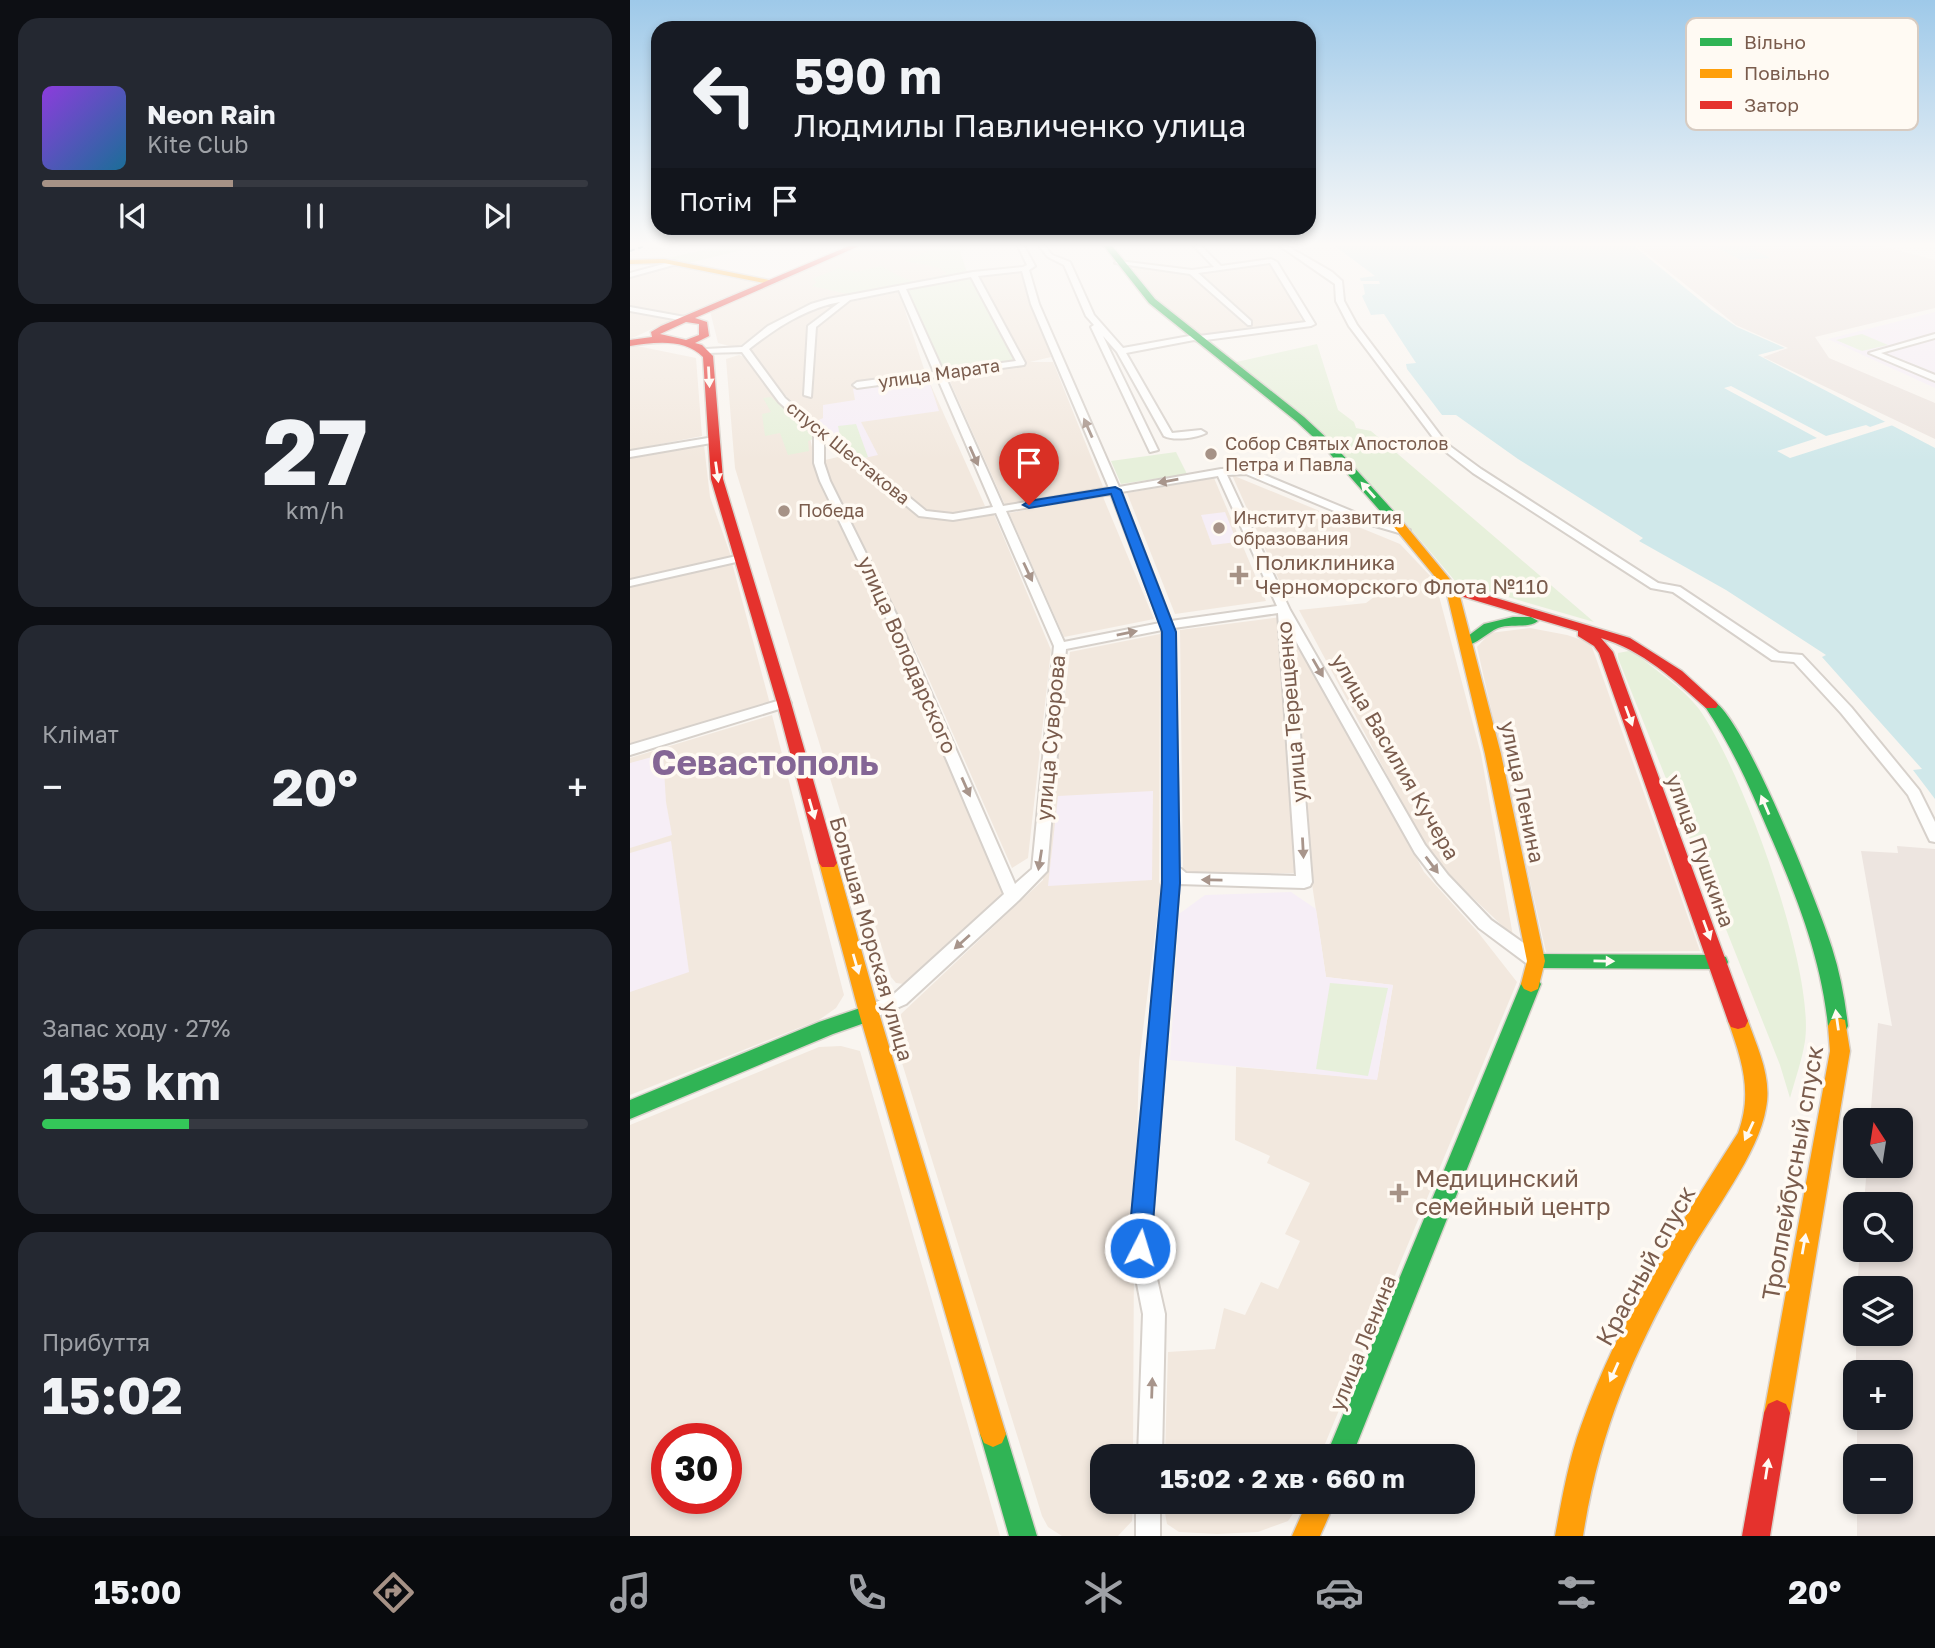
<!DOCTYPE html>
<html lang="uk">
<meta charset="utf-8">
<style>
:root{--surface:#171b24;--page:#242831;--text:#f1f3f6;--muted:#9ea1a6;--line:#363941;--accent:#a69286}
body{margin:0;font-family:"Golos Text",sans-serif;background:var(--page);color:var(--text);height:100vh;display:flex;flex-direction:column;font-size:26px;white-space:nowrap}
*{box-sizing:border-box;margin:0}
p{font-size:23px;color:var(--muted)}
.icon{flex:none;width:38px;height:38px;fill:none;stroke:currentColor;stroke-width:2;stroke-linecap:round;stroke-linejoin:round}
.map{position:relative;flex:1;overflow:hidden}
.drawer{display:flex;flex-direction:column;gap:18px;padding:18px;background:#0d0f14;width:630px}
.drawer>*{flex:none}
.top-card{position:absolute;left:21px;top:21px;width:665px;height:214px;border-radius:21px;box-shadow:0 4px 10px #0003;background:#171b24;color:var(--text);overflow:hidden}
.needle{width:46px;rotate:348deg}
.tools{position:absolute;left:1213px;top:1108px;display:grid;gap:14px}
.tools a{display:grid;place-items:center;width:70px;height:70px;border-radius:14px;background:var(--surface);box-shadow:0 4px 10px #0003;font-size:35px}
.speed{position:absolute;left:21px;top:1423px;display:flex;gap:14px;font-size:35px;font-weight:700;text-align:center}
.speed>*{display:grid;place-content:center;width:91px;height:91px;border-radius:50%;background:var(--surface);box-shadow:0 4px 10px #0003;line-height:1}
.speed .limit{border:10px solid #d22;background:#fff;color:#111}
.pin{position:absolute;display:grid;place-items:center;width:60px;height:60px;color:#fff;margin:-72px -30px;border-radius:50% 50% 50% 0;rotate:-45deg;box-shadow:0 0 7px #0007}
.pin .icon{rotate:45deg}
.me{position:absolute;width:77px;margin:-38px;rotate:5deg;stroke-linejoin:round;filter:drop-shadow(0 0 5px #0008)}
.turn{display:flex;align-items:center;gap:24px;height:147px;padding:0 28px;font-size:32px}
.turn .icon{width:91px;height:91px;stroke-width:2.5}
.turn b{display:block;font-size:49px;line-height:60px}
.then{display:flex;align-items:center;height:66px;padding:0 28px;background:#0003;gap:14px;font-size:26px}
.big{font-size:52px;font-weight:700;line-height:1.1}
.drawer .card{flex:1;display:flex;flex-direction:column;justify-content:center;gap:10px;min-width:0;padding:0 24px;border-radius:21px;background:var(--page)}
.drawer .dial{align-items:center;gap:0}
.dial b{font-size:91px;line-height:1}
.song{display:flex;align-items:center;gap:21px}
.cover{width:84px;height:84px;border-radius:10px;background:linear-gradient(135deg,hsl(270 70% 55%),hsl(200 70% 35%))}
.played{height:7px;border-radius:4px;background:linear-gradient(90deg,var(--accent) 35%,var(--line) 35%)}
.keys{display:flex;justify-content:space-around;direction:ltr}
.heat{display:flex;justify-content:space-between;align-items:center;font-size:38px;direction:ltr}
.charge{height:10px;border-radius:5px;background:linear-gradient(90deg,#34c759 27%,var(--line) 0)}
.trip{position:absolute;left:460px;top:1444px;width:385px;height:70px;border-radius:21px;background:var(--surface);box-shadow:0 4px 10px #0003;font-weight:700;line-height:70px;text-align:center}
.tabs{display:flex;height:112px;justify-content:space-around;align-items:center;background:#090b0e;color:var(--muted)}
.tabs .icon{width:49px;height:49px}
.tabs .selected{color:var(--accent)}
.tabs b{font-size:32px;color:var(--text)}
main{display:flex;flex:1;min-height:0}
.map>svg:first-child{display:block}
</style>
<main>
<section class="drawer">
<div class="card">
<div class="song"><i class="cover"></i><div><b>Neon Rain</b><p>Kite Club</p></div></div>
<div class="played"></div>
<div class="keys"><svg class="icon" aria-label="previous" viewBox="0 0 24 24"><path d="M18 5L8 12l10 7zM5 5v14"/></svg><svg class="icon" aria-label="pause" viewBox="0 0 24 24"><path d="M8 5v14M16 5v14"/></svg><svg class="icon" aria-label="next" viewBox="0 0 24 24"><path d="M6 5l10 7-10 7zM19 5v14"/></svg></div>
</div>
<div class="card dial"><b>27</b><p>km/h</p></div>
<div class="card"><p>Клімат</p>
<div class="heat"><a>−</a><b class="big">20°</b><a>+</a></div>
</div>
<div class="card"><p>Запас ходу · 27%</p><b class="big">135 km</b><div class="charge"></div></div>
<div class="card"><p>Прибуття</p><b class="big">15:02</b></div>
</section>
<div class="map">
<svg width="1305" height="1536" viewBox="0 0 1305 1536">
<rect width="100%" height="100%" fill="#f9f5f0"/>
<g fill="#f2e8de" fill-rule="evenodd">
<path d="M232,246H332L320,254L330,274L180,305L135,328L107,348L88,343L80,311Z"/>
<path d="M640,263L673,322L571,335L523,296L502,270L508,266L557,273L615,323L621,322L570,273Z"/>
<path d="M48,266L130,282L48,317L0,308V276Z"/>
<path d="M393,271L421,357L400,362H423L474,489L375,505L317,375L394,364L349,275Z"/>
<path d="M269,292L295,372L355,506L323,514L295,511L168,411L120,350L160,321L189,308Z"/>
<path d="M0,312L42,320L0,339Z"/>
<path d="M7,346L66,358L72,436L0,450V348Z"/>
<path d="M109,355L117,358L148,403L179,433L186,466L377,894L286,979L274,984L266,983L261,977L105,468L96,359Z"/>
<path d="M74,445L80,497L102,559L0,582V457Z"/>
<path d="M208,457L295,517L319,519L363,512L421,650L398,858L382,868L294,668L191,461Z"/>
<path d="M602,475L770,544L805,581L851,754L883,936L818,874L794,844L669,610L736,603L744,597L733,591L657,598Z"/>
<path d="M584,478L636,601L545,614L497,493Z"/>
<path d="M473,497L524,619L434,637L379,513Z"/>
<path d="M102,563L140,704L0,744V586Z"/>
<path d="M651,617L667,873L553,876L550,630Z"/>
<path d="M900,628L937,635L958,642L962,647L1070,951L916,952L847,647L860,633Z"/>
<path d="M530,634L529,884L532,878L509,1062L504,1247L503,1456H472V1502H503L502,1521L488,1536H432L418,1527L412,1516L264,1037L271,1014L413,880L440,652Z"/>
<path d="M672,643L794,872L847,931L887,982L690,1456H535L538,1352L585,1349L594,1308L615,1315L631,1282L648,1289L670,1241L655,1234L680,1183L637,1163L640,1156L605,1140L606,1067L747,1079L763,985L696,977L682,884L661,644Z"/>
<path d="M142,715L214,995L206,1008L189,1020L0,1095V758Z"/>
<path d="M211,1046L230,1051L370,1536H0V1125L189,1047ZM37,1438H96V1498H37Z"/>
<path d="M533,1502H671L658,1521L628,1532L587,1534L549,1532L537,1524Z"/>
</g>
<g fill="#ede5e0">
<path d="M1007,246H1252L1305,260V308L1185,337L1199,358L1305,403V439L1133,357L1158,348L1106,325Z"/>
<path d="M1267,846L1305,849V1536H1227V1502H1270V1456H1227V1418H1270V1372H1226V1334H1270V1288H1227L1230,1250H1270V1204H1234L1237,1166H1270V1120H1240L1248,1023L1262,1026L1231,851L1268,853Z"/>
</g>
<g fill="#f6eef6">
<path d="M1305,312V388L1198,339Z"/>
<path d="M298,378L309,411L231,422L248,455L230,459L187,421L193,418V405L225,400L223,389Z"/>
<path d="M595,512L607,542L582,545L571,515Z"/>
<path d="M33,754L36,802L42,835L0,848V763Z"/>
<path d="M523,791L522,880L418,886L428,796Z"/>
<path d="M41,841L59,972L0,992V853Z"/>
<path d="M661,892L686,909L696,977L763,985L747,1080L540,1060L549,914L575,895Z"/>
</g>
<g fill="#e7f0db">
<path d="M90,246H129L59,263L38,258Z"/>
<path d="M311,246H339L330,252L337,272L221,295L182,286L187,282L182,279L209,268L226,272L251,266C276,280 288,289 317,273L307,267L274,261Z"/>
<path d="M334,278H342L387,361L313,370L276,289Z"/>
<path d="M1232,334L1258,345L1232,351L1206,340Z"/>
<path d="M687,344L708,410L724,422L726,428L741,431L964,622L826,582L757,501L698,439L602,363Z"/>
<path d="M141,397L186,438L178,441L179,451L158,455L150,433L135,436L132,414L141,412L133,398Z"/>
<path d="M226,424L238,457L230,459L226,452H222L217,441H211L208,426Z"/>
<path d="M546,452L557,474L491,484L481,461Z"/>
<path d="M999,651L1005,653C1025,670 1053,688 1069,709C1112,769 1185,969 1175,1041C1172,1060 1165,1080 1160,1098L1150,1065L988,658V653Z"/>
<path d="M700,983L758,988L738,1076L686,1069Z"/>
</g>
<g fill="#d0e8ea">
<path d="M705,246H1004L1082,310L1107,327L1155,348L1128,355L1305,448V799L1283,770L1292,769L1192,657L1196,655L1096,590L1009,541L1013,538L888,459L826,415H812L777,369L776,364L786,363L754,314L741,315L732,296L735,294L733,284H750L749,281H731L730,278L745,276Z"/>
<path d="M1084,246H1117L1140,258L1111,260Z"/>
</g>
<path fill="#f9f5f0" d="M1101,386L1196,436L1236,425L1240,427L1257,421L1263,425L1160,458L1147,451L1187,438L1094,388Z"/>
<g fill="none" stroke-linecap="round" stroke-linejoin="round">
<path stroke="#437c86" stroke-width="2" stroke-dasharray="5 3.5" stroke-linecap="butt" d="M0,251L15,246"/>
<g stroke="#d7d1cb" stroke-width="4">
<g id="street">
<path d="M388,246H394L405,266L399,270L409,304L489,487L591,469L618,468L736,517L780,530V534L776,535L728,521L616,474L597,475L660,610L795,845L818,875L861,920L912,956L914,961L912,966L906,968L900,966L849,928L808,883L785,853L662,634L682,882L680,886L674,888L549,884L520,1248L535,1314L532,1456H508L513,1314L500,1248L533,883L532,630L436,649L417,871L389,900L276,1004L239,1020L233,1018L230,1013L233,1008L264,994L374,894L257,620L190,481L184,463V434L149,402L112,352L76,353L72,351L76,349L112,347L138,326L181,304L198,299L343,272L393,267L397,265ZM392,271L401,304L479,488L373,506L315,376L394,365L395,363L348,276ZM341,277L386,361L313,371L276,289ZM269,290L304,372L227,382L223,385L227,388L307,377L363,507L323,514L296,511L245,469L192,431L155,398L119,349C146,328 176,308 210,302L178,326L174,395L181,397L186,327L220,300ZM194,441L237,473L289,516L323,520L366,513L424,646L402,869L385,884L269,620L200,481L194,463ZM588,476L647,606L541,621L491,492ZM481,494L530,623L434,642L376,511ZM648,613L666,876L556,873L549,867L544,628Z"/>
<path d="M409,246H415L422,255L440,262L464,315L493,348L565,335L569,336L676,322L640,263L568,273L621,321V325H618L560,274L485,263L489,261L562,270L584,267L564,246H571L591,266L641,259L647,262L685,324L681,326L568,341L564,340L496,353L542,433L571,430L576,433C566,438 544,441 534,436L487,352L473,336L528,450L520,452L461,327L464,325L456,316L434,265L418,257Z"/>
<path d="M650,246H657L702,272L712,281L714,301L727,325L817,444L851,469L1028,583L1050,587L1149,653L1172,655L1221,707L1289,790L1305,822V842L1300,841L1298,837L1278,795L1211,713L1164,662L1142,660L1043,592L1021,588L843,473L811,448L719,326L706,301L705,284Z"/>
<path d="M45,261L47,264L0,277V273Z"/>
<path d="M0,307L55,317L59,319L55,321L0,311Z"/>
<path d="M1305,334V338L1251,353L1305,375V381L1239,353Z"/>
<path d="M84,437L89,440L87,442L0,457V451Z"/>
<path d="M111,555L115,556V560L0,586V580Z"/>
<path d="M154,699L159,700L161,703L159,706L0,755V745Z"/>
<rect x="506" y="1502" width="24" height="34"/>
</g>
</g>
<g stroke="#d9d2cb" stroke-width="3">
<g id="fast">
<path d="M474,246H482L525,299L674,417L702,443L767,515V521H759L694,447L666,421L519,303Z"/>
<path d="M883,617H901L908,621C898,629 881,623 868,628C856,633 845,647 832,645L830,642L854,624Z"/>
<path d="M1081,700C1111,708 1191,911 1202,948C1210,973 1215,999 1218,1026L1215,1032L1208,1034L1201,1032L1198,1026C1191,956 1165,892 1137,828C1118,783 1101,745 1074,705Z"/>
<path d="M906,954L1089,955L1096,957L1098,962L1096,967L1089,969L906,968L899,966L897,961L899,956Z"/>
<path d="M901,976L908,979L911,984L722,1456H696L891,984L894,979Z"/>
<path d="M239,1005L246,1007L249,1013L246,1019L203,1034L0,1119V1100L189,1022Z"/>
<path d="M363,1421L372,1425L376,1434L407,1536H379L350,1434L354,1425Z"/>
</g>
</g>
<g stroke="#d9d2cb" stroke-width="3">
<g id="slow">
<path d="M34,259L139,280L143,282L139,284L34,263L0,264V260Z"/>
<path d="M763,514L767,515L828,589L871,754L915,961L908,989L901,992L894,989L891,984L897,961L855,754L816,590L759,521V515Z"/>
<path d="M198,857L204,859L207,863L249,1013L376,1434L372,1443L363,1447L354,1443L350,1434L229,1013L189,863L192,859Z"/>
<path d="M1108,1013L1115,1015L1118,1021C1128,1049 1142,1078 1136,1108C1129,1153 1082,1213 1059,1254C1005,1349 970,1427 953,1536H925C932,1499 938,1462 951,1426C988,1321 1048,1227 1108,1133C1123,1093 1112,1060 1098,1021L1101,1015Z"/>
<path d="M1208,1018L1215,1020L1220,1051L1160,1413L1156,1422L1147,1426L1138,1422L1134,1413L1200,1051L1198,1026L1201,1020Z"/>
<path d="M677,1502H705L690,1536H662Z"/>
</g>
</g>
<g stroke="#d9d2cb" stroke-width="3">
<g id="jam">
<path d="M219,246H229L65,318L77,322L79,336L65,343L72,345L83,356L93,479L161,703L207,863L204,867H192L189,863L147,703L81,479L73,357C55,338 24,342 0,346V340L22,337L21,332L31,326ZM56,322L69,324V335L56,340L30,334Z"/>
<path d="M822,585L1000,638L1052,671L1086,702L1088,705L1086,708H1076C1045,680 1012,650 971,638L983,652L1118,1021L1115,1027L1108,1029L1101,1027L1098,1021L969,653L964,646L948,636V631L817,592V586Z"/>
<path d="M1147,1400L1156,1404L1160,1413L1140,1536H1112L1134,1413L1138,1404Z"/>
</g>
</g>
<use href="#street" fill="#fefefd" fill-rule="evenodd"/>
<use href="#fast" fill="#30b455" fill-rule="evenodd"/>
<use href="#slow" fill="#ff9f0a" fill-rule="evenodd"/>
<use href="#jam" fill="#e5322d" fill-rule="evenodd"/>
</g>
<defs><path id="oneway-solid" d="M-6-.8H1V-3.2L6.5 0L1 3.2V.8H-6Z" transform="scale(1.75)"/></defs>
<g fill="#fffaf3">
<use href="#oneway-solid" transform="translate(79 377) rotate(87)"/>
<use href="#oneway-solid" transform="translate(87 472) rotate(82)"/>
<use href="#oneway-solid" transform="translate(738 490) rotate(-132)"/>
<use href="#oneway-solid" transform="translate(999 716) rotate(70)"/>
<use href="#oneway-solid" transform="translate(1135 805) rotate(-113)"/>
<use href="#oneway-solid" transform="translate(182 809) rotate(74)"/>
<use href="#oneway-solid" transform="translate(1077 930) rotate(70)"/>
<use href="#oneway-solid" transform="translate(974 961) rotate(1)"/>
<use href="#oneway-solid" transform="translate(226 964) rotate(74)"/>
<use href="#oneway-solid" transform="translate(1207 1020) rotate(-98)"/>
<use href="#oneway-solid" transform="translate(1119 1131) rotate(115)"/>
<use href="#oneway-solid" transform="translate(1174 1244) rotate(-80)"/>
<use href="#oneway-solid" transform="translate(984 1372) rotate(114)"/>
<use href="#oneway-solid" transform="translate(1137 1469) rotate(-81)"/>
</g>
<g fill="#a8958b">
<use href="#oneway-solid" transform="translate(458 428) rotate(-114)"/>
<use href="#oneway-solid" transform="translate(344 456) rotate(66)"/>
<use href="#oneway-solid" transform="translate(538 481) rotate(170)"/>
<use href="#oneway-solid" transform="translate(398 572) rotate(65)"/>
<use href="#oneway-solid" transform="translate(497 633) rotate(-11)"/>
<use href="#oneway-solid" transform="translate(688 668) rotate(60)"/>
<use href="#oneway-solid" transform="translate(336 787) rotate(66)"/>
<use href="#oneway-solid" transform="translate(673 848) rotate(87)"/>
<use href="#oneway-solid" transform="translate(410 860) rotate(99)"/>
<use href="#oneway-solid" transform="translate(802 865) rotate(53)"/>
<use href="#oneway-solid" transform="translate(582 880) rotate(-179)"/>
<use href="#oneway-solid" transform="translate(332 942) rotate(138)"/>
<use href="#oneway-solid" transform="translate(522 1388) rotate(-88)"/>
</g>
<linearGradient id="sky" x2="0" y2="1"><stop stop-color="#9ec9e9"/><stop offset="0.53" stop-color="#fcfaf8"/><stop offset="1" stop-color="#fcfaf8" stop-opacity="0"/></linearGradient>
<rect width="1305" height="461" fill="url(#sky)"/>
<path fill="#1a73e8" stroke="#114b97" stroke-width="2" d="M485,487L491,490L546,632L550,883L521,1248L518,1256L510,1259L501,1256L498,1248L532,883V632L481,494L399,508L393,505L399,501Z"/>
<g fill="#a69286" stroke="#fffaf3" stroke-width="2.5">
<circle cx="581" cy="454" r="7"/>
<circle cx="154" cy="511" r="7"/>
<circle cx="589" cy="528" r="7"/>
<path d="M605.5 564.5h7v7h7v7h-7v7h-7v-7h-7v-7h7z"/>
<path d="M765.5 1182.5h7v7h7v7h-7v7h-7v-7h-7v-7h7z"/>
</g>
<g text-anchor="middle" stroke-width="7" stroke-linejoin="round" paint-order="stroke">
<g font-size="18" fill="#7a5c4d" stroke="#fffaf3">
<text transform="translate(309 374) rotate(-8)" y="6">улица Марата</text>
<text transform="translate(218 453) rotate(39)" y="6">спуск Шестакова</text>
</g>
<g font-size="18" fill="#7a5c4d" stroke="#fffaf3" text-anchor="start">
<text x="595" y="450">Собор Святых Апостолов<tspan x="595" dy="21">Петра и Павла</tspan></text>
<text x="168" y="517">Победа</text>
<text x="603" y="524">Институт развития<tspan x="603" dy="21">образования</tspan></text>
</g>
<g font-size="21" fill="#7a5c4d" stroke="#fffaf3" text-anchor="start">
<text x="625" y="570">Поликлиника<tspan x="625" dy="24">Черноморского Флота №110</tspan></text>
</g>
<g font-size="21" fill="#7a5c4d" stroke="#fffaf3">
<text transform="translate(277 655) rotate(66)" y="7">улица Володарского</text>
<text transform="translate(662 712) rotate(-95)" y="7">улица Терещенко</text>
<text transform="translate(421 738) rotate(-85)" y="7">улица Суворова</text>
<text transform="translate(765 757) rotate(60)" y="7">улица Василия Кучера</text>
<text transform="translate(892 792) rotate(78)" y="7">улица Ленина</text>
<text transform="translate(1070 851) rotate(70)" y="7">улица Пушкина</text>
<text transform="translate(241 939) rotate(74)" y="7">Большая Морская улица</text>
<text transform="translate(733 1343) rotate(-68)" y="7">улица Ленина</text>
</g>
<g font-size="24" fill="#7a5c4d" stroke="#fffaf3">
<text transform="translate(1163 1173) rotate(-80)" y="8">Троллейбусный спуск</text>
<text transform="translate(1016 1266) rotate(-61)" y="8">Красный спуск</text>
</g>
<g font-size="24" fill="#7a5c4d" stroke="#fffaf3" text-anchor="start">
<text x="785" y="1187">Медицинский<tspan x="785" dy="28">семейный центр</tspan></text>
</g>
<g font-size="35" font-weight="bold" fill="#846695" stroke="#fffaf3">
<text x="135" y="775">Севастополь</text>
</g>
</g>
<rect x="1056" y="18" width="232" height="112" rx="10" fill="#fffaf3" stroke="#d7cbc1" stroke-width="2"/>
<rect x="1070" y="38" width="32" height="8" fill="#30b455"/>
<rect x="1070" y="69" width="32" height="9" fill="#ff9f0a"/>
<rect x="1070" y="101" width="32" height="8" fill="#e5322d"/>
<g font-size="19" fill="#7a5c4d">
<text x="1114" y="49">Вільно</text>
<text x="1114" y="80">Повільно</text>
<text x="1114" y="112">Затор</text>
</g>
</svg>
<div class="tools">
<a><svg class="needle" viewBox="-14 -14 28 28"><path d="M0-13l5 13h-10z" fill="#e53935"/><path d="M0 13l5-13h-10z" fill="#9ea1a6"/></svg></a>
<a><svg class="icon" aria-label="search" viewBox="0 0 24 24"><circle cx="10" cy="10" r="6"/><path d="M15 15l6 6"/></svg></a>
<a><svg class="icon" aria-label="layers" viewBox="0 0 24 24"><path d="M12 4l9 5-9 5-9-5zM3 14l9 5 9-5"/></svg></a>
<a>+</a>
<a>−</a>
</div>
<div class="speed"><div class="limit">30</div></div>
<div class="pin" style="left:399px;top:505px;background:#d93025"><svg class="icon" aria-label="arrive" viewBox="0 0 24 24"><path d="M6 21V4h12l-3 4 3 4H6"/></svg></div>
<svg class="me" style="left:510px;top:1248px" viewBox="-20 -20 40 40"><circle r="17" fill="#1a73e8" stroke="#fff" stroke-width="3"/><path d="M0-11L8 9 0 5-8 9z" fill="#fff"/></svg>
<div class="trip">15:02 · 2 хв · 660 m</div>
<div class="top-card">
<div class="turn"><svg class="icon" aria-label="left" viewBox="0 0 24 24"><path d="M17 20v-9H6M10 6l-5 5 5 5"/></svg><div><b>590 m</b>Людмилы Павличенко улица</div></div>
<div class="then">Потім<svg class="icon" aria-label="arrive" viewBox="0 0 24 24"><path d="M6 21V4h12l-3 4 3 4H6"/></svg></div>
</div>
</div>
</main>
<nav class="tabs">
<b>15:00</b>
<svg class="icon selected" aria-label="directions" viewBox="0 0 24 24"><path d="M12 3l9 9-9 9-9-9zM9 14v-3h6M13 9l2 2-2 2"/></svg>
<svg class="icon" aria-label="music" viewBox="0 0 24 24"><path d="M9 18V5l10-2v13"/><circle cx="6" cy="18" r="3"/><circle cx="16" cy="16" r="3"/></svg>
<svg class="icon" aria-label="phone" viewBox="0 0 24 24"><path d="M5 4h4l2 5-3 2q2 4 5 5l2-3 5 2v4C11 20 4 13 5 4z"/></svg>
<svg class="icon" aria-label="climate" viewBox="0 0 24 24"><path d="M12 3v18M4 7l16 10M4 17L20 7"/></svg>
<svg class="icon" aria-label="car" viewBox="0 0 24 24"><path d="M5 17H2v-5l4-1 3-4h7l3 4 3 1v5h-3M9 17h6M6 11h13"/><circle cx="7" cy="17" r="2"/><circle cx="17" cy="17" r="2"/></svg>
<svg class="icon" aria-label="filters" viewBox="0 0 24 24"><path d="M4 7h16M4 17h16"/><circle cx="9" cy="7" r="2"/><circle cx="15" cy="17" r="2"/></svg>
<b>20°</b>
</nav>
